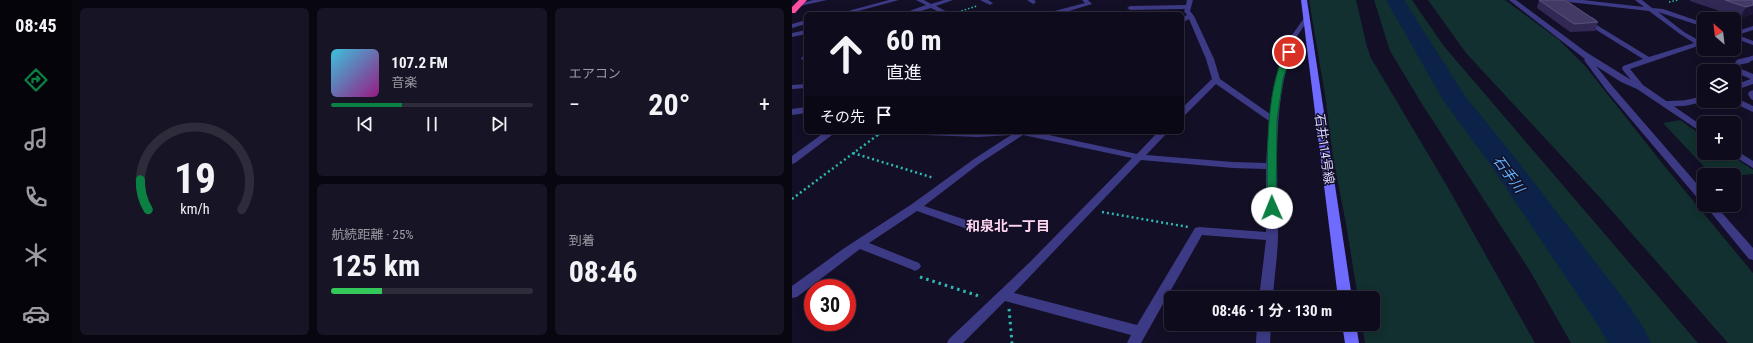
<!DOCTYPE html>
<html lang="ja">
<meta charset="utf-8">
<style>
:root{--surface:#0e0b1c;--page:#171425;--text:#f1f3f6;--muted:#9b9ba3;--line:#2e2b3b;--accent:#0b8043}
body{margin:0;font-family:"Roboto Condensed","Noto Sans JP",sans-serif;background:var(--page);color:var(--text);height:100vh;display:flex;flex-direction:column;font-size:15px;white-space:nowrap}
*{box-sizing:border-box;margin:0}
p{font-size:13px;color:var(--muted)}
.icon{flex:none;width:22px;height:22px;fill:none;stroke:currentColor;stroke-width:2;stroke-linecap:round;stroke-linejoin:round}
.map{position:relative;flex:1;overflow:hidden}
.side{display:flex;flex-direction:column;gap:8px;padding:8px;background:#08060f;width:720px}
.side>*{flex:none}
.banner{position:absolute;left:12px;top:12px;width:380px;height:122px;border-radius:6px;box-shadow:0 2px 10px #0003,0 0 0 1px var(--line);background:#0e0b1c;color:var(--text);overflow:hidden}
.needle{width:26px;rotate:332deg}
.fabs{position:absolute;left:905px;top:12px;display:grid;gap:8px}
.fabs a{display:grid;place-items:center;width:44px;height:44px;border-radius:6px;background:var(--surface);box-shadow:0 2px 10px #0003,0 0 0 1px var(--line);font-size:20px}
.speed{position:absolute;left:12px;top:279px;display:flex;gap:8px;font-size:20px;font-weight:700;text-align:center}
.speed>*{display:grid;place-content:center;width:52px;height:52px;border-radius:50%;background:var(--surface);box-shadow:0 2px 10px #0003,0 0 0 1px var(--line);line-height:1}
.speed .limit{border:6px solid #d22;background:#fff;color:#111}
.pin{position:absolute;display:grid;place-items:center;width:34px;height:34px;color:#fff;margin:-17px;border:2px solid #fff;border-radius:50%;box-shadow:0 1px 4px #0007}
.me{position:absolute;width:44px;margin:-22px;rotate:359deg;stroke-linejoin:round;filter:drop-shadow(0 0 3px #0008)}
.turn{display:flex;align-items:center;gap:14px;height:84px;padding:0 16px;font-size:18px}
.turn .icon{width:52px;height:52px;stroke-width:2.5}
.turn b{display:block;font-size:28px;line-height:34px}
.then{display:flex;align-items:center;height:38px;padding:0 16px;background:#0003;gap:8px;font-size:15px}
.big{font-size:30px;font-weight:700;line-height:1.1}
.side .tile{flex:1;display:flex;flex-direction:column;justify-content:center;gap:6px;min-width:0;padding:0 14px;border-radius:6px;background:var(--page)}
.side .dial{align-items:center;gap:0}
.dial svg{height:104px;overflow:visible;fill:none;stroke:var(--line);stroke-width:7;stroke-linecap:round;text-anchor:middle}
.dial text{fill:var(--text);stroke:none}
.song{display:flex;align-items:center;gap:12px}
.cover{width:48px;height:48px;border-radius:6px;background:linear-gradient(135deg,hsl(190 70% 55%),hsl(310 70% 35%))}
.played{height:4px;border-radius:2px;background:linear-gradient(90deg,var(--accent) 35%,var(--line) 35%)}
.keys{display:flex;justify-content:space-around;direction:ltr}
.heat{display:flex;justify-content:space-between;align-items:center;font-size:22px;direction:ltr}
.charge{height:6px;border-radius:3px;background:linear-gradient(90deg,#34c759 25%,var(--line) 0)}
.side .tiles{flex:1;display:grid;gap:8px;grid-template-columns:repeat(3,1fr)}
.tile:first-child{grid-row:span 2}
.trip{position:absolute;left:372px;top:291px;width:216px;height:40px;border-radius:6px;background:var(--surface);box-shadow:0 2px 10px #0003,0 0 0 1px var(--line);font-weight:700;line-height:40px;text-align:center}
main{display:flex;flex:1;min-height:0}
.tab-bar{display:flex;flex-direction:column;width:72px;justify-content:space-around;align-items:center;background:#06040b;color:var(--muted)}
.tab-bar .icon{width:28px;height:28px}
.tab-bar .on{color:var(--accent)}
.tab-bar b{font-size:18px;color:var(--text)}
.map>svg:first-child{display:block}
</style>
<main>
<nav class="tab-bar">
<b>08:45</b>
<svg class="icon on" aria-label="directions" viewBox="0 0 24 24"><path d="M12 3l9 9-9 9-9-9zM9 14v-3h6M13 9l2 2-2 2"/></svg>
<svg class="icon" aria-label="music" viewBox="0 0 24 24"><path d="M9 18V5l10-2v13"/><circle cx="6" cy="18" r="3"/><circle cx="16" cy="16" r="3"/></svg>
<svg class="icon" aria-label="phone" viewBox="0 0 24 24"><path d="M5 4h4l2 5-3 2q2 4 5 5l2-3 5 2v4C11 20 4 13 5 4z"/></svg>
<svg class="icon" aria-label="climate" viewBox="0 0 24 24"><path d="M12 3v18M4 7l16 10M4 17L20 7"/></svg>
<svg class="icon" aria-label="car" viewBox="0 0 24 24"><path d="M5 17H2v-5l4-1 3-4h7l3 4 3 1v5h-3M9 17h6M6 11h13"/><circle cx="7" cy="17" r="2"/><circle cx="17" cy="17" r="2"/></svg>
</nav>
<section class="side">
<div class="tiles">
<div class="tile dial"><svg viewBox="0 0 100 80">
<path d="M14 69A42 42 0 1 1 86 69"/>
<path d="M14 69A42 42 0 0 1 8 46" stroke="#0b8043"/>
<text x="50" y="56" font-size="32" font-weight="700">19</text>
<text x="50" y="72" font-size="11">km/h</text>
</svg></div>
<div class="tile">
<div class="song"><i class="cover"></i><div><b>107.2 FM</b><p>音楽</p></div></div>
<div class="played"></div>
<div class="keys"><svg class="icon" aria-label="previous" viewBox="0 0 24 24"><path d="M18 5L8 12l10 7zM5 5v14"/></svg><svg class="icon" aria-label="pause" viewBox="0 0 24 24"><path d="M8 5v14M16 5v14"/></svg><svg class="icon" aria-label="next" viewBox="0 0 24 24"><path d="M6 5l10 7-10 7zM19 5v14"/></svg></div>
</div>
<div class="tile"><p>エアコン</p>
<div class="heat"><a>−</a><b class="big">20°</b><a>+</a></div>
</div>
<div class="tile"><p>航続距離 · 25%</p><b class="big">125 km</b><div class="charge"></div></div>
<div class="tile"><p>到着</p><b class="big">08:46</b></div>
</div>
</section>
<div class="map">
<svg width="961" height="343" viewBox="0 0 961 343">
<rect width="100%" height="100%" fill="#130f26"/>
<g fill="#12302f">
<path d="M517,0H564L575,47L579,58L655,186L743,343H573L570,324H581V298H566L554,224L541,157L534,101Z"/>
<path d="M582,0H620L651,45L906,343H779L738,271L630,104L598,51Z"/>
<path d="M636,0H713L766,39L794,67L874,168L961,273V343H936L812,202L674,53Z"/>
<path d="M888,120L912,137V153H936L961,170V174L942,176L920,175L871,123Z"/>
</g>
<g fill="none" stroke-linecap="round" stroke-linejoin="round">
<path fill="#0c2248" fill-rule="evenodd" d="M594,0H612L673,96L720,154L835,303L853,330L859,343H816L807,327L698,164L651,100Z"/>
<g stroke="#2fb8b0" stroke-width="1.5" stroke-dasharray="1.5 2" stroke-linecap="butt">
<path d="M877,2L886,0"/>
<path d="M166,12L185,6"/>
</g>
<path stroke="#2fb8b0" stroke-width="2" stroke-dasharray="1.5 2.5" stroke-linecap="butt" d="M86,135L90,132"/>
<g stroke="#2fb8b0" stroke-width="2.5" stroke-dasharray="2 3" stroke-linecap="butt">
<path d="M61,153L142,178"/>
<path d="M0,199L87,134"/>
<path d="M310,212L396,227"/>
</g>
<g stroke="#2fb8b0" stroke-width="3" stroke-dasharray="2.5 4" stroke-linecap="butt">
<path d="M128,277L190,297"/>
<path d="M217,309L220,343"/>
</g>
<path stroke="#3d3a85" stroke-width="4.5" d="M952,61L961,58"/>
<g stroke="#3d3a85" stroke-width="5.5">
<path d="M956,60L947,62L944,66L947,71L961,77"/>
<path d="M942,88L961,81"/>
<path d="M961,93L959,94L961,97"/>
<path d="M942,100L961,109"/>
<path d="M873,104L893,103L912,99"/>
</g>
<g fill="#3d3a85" fill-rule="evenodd">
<path d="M21,0H35L8,6L5,4Z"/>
<path d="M97,0H107L55,14H45Z"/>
<path d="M124,0H132L139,4L152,0H161L144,6L159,14H151L139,8L119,14H109L134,5Z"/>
<path d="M188,0H196L201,3L198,5Z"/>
<path d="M235,0H242L244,2L241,4Z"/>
<path d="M290,0H296L300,4L277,11L280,14H273L272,12L251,14L293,3Z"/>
<path d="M395,0H401L398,11L402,16L422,59L428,79L478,114L484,79L498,38L512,18L517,19C513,25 507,32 504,39C479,102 486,168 486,234C486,255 482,277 481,298H467L474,240L410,235L349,343H335L339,335L213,301L171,343H155L157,339L238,262L340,158L231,135L188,163L132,206L186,224L188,227L186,230H178L125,211L77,243L127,263L129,266L127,269L123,271L119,269L68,249L5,297L0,298V286L51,249L120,204L182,159L219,135L186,137L133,135L128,132H243L345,154L366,132H376L354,155L441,162L474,163L477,121L424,84L393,115L390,116V108L420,79L414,59L397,19L390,23V18L395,15L392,11L393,9L338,10L335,8L338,6L394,5ZM349,160L441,168L474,169V232L407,227L403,228L345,325L222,293Z"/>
<path d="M717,0H724L794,52L839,80L830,69L831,66L851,59L798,26L796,17H800L804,20L803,24L857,57L902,43L888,34L857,11L777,2L774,0H791L852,7L843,0H850L860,8L871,9L912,23V27L866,12L892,32L908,41L912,40V44L838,69L851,85L912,127V134L845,89L829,82L804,66L821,87L912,192V202L908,201L815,91L792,60L793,59Z"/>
<path d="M14,20V24L0,28V24Z"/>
<path d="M961,26V30L946,35L961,41V45L942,38V32Z"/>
<path d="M14,30V34L0,37V33Z"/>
<path d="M11,56H14V61L9,59Z"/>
<path d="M14,84V88L0,89V85Z"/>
<path d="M14,107V113L0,115V109Z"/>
<path d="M33,132H44L3,163L0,164V156Z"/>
<path d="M942,149L961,161V168L939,154L938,153H942Z"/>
<path d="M912,204L923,205L961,248V260L957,259Z"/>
<path d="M465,324H479L478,343H464Z"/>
</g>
<g fill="#6f6bff" fill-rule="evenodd">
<path d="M509,0H515L560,298H546Z"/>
<path d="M550,324H564L567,343H553Z"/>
</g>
<path fill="#ff4fa3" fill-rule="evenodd" d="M7,0H15L3,13H0V7Z"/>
</g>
<g fill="#312854">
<path d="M747,0L806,22L803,31L778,32L745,8Z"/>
<path d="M898,0H961V14L948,18L898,1Z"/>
</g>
<path fill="#1d163a" d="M961,5V14L948,18L954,7Z"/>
<g fill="#433a66" stroke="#5a527e">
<path d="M747,0H773L806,22L782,24Z"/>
<path d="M933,0H961V5L954,7Z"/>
</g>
<path fill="#0b8043" stroke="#07532c" d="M494,50L500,52L491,79L485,120L484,208L480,211L475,208C476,160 472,94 494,50Z"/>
<g text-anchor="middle" stroke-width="3" stroke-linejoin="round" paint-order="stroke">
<g font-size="13" fill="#d9d4ff" stroke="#130f26">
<text transform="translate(533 149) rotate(82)" y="5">石井114号線</text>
</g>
<g font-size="14" font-style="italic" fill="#62b6ff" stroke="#130f26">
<text transform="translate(717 174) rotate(54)" y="5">石手川</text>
</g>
<g font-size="14" font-weight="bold" fill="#ffd6f0" stroke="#130f26">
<text x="216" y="231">和泉北一丁目</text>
</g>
</g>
</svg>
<div class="fabs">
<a><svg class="needle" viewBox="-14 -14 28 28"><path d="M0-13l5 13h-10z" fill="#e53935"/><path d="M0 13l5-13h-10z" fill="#9b9ba3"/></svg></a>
<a><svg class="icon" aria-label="layers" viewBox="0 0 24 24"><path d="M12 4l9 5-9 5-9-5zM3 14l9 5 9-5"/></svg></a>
<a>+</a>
<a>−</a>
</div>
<div class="speed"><div class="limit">30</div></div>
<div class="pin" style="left:497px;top:52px;background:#d93025"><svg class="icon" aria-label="arrive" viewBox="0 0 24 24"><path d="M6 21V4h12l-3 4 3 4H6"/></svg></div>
<svg class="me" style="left:480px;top:208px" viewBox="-20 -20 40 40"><circle r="19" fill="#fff"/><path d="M0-13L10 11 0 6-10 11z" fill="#0b8043"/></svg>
<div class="trip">08:46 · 1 分 · 130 m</div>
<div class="banner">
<div class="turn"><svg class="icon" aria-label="ahead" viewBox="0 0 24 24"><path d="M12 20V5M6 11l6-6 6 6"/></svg><div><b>60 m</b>直進</div></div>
<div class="then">その先<svg class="icon" aria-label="arrive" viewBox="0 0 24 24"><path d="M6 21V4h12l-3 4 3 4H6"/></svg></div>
</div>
</div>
</main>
